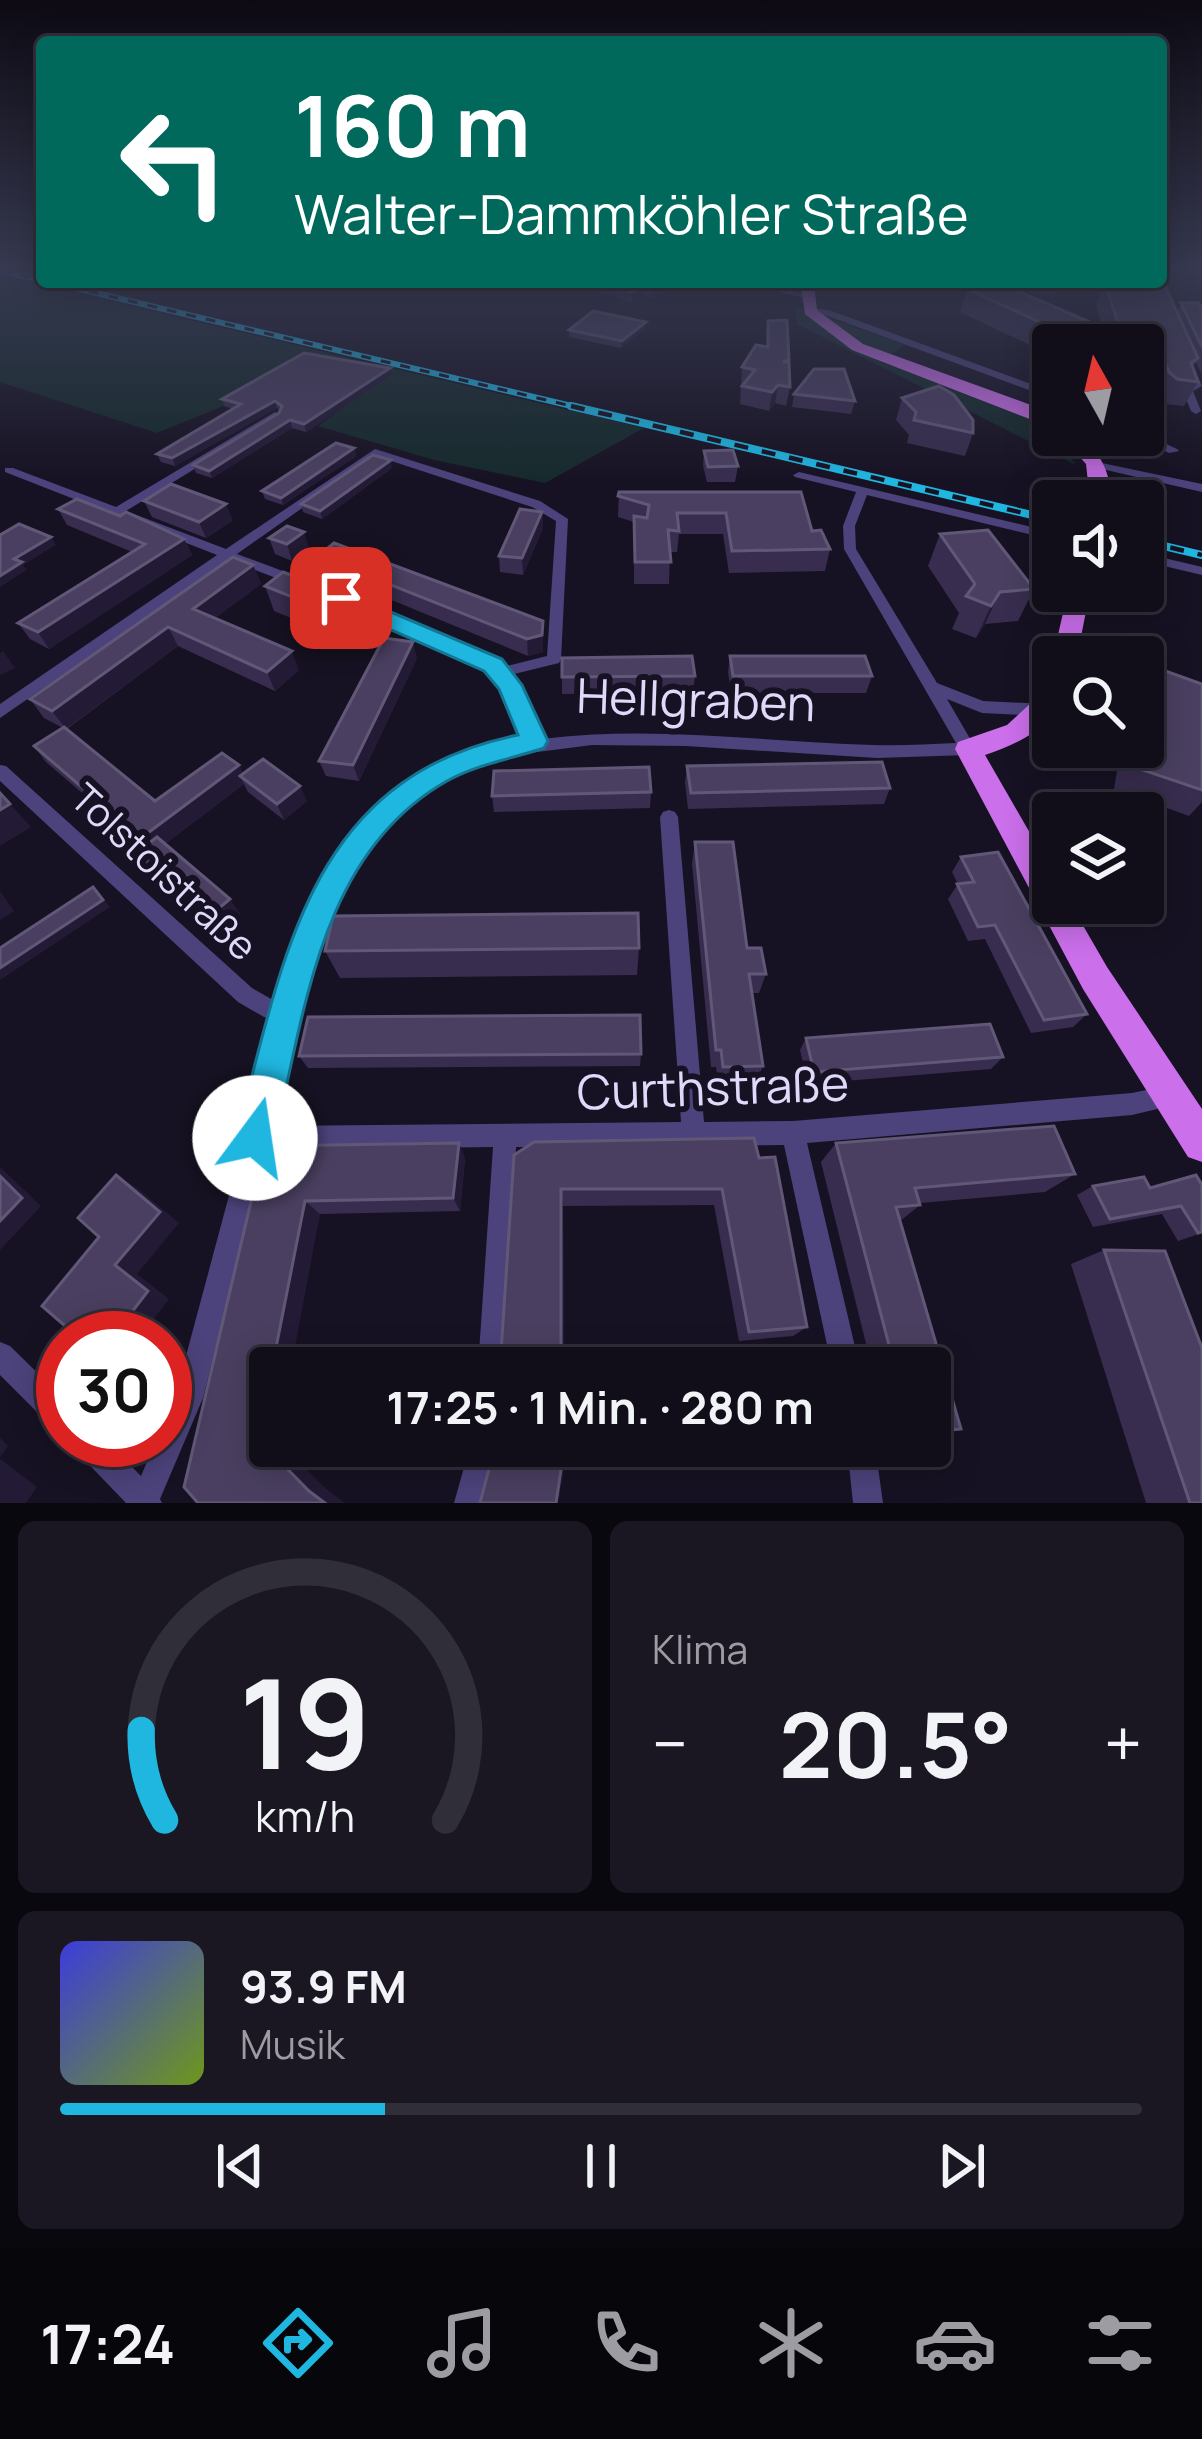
<!DOCTYPE html>
<html lang="de">
<meta charset="utf-8">
<style>
:root{--surface:#110e1a;--page:#1a1723;--text:#f1f3f6;--muted:#9c9ca2;--line:#302e39;--accent:#1fb6e0}
body{margin:0;font-family:Manrope,sans-serif;background:var(--page);color:var(--text);height:100vh;display:flex;flex-direction:column;font-size:45px;white-space:nowrap}
*{box-sizing:border-box;margin:0}
p{font-size:39px;color:var(--muted)}
.icon{flex:none;width:66px;height:66px;fill:none;stroke:currentColor;stroke-width:2;stroke-linecap:round;stroke-linejoin:round}
.map{position:relative;height:1503px;overflow:hidden}
.details{display:flex;flex-direction:column;gap:18px;padding:18px;background:#09080e;flex:1}
.details>*{flex:none}
.hud{position:absolute;left:36px;top:36px;width:1131px;height:252px;border-radius:12px;box-shadow:0 6px 30px #0003,0 0 0 3px var(--line);background:#00695c;color:#fff;overflow:hidden}
.needle{width:78px;rotate:352deg}
.fabs{position:absolute;left:1032px;top:324px;display:grid;gap:24px}
.fabs a{display:grid;place-items:center;width:132px;height:132px;border-radius:12px;background:var(--surface);box-shadow:0 6px 30px #0003,0 0 0 3px var(--line);font-size:60px}
.speed{position:absolute;left:36px;top:1311px;display:flex;gap:24px;font-size:60px;font-weight:700;text-align:center}
.speed>*{display:grid;place-content:center;width:156px;height:156px;border-radius:50%;background:var(--surface);box-shadow:0 6px 30px #0003,0 0 0 3px var(--line);line-height:1}
.speed .limit{border:18px solid #d22;background:#fff;color:#111}
.pin{position:absolute;display:grid;place-items:center;width:102px;height:102px;color:#fff;margin:-51px;border-radius:24px;box-shadow:0 6px 18px #0006}
.me{position:absolute;width:132px;margin:-66px;rotate:14deg;stroke-linejoin:round;filter:drop-shadow(0 0 9px #0008)}
.turn{display:flex;align-items:center;gap:42px;height:252px;padding:0 60px;font-size:54px}
.turn .icon{width:156px;height:156px;stroke-width:2.5}
.turn b{display:block;font-size:84px;line-height:102px}
.big{font-size:90px;font-weight:700;line-height:1.1}
.details .widget{flex:1;display:flex;flex-direction:column;justify-content:center;gap:18px;min-width:0;padding:0 42px;border-radius:18px;background:var(--page)}
.details .dial{align-items:center;gap:0}
.dial svg{height:312px;overflow:visible;fill:none;stroke:var(--line);stroke-width:7;stroke-linecap:round;text-anchor:middle}
.dial text{fill:var(--text);stroke:none}
.song{display:flex;align-items:center;gap:36px}
.cover{width:144px;height:144px;border-radius:18px;background:linear-gradient(135deg,hsl(240 70% 55%),hsl(80 70% 35%))}
.played{height:12px;border-radius:6px;background:linear-gradient(90deg,var(--accent) 30%,var(--line) 30%)}
.keys{display:flex;justify-content:space-around;direction:ltr}
.heat{display:flex;justify-content:space-between;align-items:center;font-size:66px;direction:ltr}
.details .tiles{flex:1;display:grid;gap:18px;grid-template-columns:1fr 1fr}
.widget:last-child{grid-column:span 2}
.trip{position:absolute;left:249px;top:1347px;width:702px;height:120px;border-radius:12px;background:var(--surface);box-shadow:0 6px 30px #0003,0 0 0 3px var(--line);font-weight:700;line-height:120px;text-align:center}
.tab-bar{display:flex;height:192px;justify-content:space-around;align-items:center;background:#07060a;color:var(--muted)}
.tab-bar .icon{width:84px;height:84px}
.tab-bar .on{color:var(--accent)}
.tab-bar b{font-size:54px;color:var(--text)}
.map>svg:first-child{display:block}
</style>
<div class="map">
<svg width="1202" height="1503" viewBox="0 0 1202 1503">
<rect width="100%" height="100%" fill="#171223"/>
<g fill="#162a2c">
<path d="M0,275L644,428L545,483L434,460L318,426L377,383L226,405L157,433L0,382Z"/>
<path d="M795,306L905,345L880,362C951,385 1032,400 1076,465L797,324Z"/>
</g>
<g fill="none" stroke-linecap="round" stroke-linejoin="round">
<g fill="#4c437c" fill-rule="evenodd">
<path d="M736,282H752L809,295L805,298Z"/>
<path d="M810,308L829,310L1053,392V399L825,315L807,313L806,311Z"/>
<path d="M1189,364L1194,367L1202,386L1193,391L1201,411L1196,414L1191,411L1182,389L1191,384L1184,367Z"/>
<path d="M275,412L280,415L279,417L126,511L226,549L375,449L540,501L568,519L561,659L559,663L510,675L518,685L542,739C653,725 763,742 873,745C901,746 929,744 956,743L844,549L843,526L856,492L795,477L793,475L799,472L1053,532V540L867,495L855,526L856,549L937,683L983,701L1045,704L1053,710L1045,716L982,713L947,699L976,749L968,755L877,758L686,746L592,745L507,756L432,786L366,845L318,934L271,1126L681,1122L660,817L663,812L669,810L675,812L678,817L704,1122L793,1121L1132,1093L1170,1085L1178,1088L1181,1096L1178,1104L1132,1115L807,1143L860,1368H832L784,1145L516,1147L506,1368H478L493,1147L265,1150L203,1398L160,1499L162,1503H126L75,1450L71,1440H105L141,1476L156,1440H165V1420L175,1397L276,1020L264,1017L238,1002L0,781V765L6,766L252,988L273,1000H281L299,932L353,835L420,777L499,746L527,741L503,687L488,669L329,599V593H339L498,661L503,667L547,656L556,521L532,507L376,456L237,554L304,579V585H294L229,560L0,718V704L217,555L5,472V468H13L116,507Z"/>
<path d="M1143,433L1177,449L1179,451L1169,453L1133,435Z"/>
<path d="M1097,462L1202,484V492L1093,467V463Z"/>
<path d="M1143,553L1202,567V575L1143,561Z"/>
<path d="M0,1342L10,1346L63,1398V1432L53,1428L0,1375Z"/>
<path d="M470,1446H498L484,1503H454Z"/>
<path d="M847,1446H875L883,1503H853Z"/>
</g>
<g fill="#cb6feb" fill-rule="evenodd">
<path d="M800,282H814L817,310L863,344L1031,405L1053,416V428L852,350L805,314Z"/>
<path d="M1060,435H1080C1100,454 1112,472 1110,501H1090L1086,464Z"/>
<path d="M1068,591H1090L1077,657H1053Z"/>
<path d="M1053,688V716C1034,736 1011,746 985,755L1053,873V903H1070L1107,967L1202,1109V1162L1188,1157L1083,989L955,749L958,742L1007,725L1044,691Z"/>
</g>
<g stroke="#1fb6e0" stroke-width="6">
<g id="rail-far1">
<path d="M1,271L42,280"/>
<path d="M50,282L584,409"/>
</g>
</g>
<g stroke="#1fb6e0" stroke-width="8">
<g id="rail">
<path d="M571,406L1053,520"/>
<path d="M1143,541L1202,555"/>
</g>
</g>
<use href="#rail-far1" stroke="#171223" stroke-width="3" stroke-dasharray="10" stroke-linecap="butt"/>
<use href="#rail" stroke="#171223" stroke-width="4.5" stroke-dasharray="14" stroke-linecap="butt"/>
</g>
<g fill="#382d4e">
<path d="M588,282H684L653,299L644,296L632,303L588,288Z"/>
<path d="M912,282H933L931,288L912,286Z"/>
<path d="M994,282H1067L1054,297L1008,287L1102,328L1096,304L1105,282L1177,312L1181,303L1202,310V375L1196,362L1193,369L1198,382L1184,406L1164,404L1156,397L1143,358V345H1053V356L960,312L967,289Z"/>
<path d="M768,321L790,387L786,406L775,403L769,411L740,404L742,367L766,347Z"/>
<path d="M646,322V328L621,348L569,337V330Z"/>
<path d="M392,375L306,432L292,428L212,478L196,473L193,465L279,413L280,410L277,408L175,466L161,462L157,454L234,409L224,406L222,399Z"/>
<path d="M794,394L855,401L851,414L792,407Z"/>
<path d="M902,398L973,433L965,456L907,443L909,435L896,420Z"/>
<path d="M354,448L356,456L283,505L265,499L262,491Z"/>
<path d="M704,451L738,466L735,482H707L703,466Z"/>
<path d="M392,468L322,519L303,512L301,504Z"/>
<path d="M619,492L812,531L830,549L825,571L729,573L723,534H679L677,552H670L669,584H634V522L618,517Z"/>
<path d="M144,501L233,520L206,538L152,517Z"/>
<path d="M58,509L184,539L192,555L49,649L30,639L18,623L132,552L67,525Z"/>
<path d="M542,512L543,528L523,575L500,572L499,556Z"/>
<path d="M940,534L1034,589L1018,621L985,624L976,638L952,629L959,613L928,566Z"/>
<path d="M269,538L309,548L292,561L275,554Z"/>
<path d="M318,556L543,621V652L528,656L323,572Z"/>
<path d="M253,565L261,584L215,618L299,670L275,691L178,646L67,729L155,801L239,765L243,774L307,801L284,820L248,792L244,784L165,844L240,914L211,937L140,874L128,859L145,847L46,762L34,746L63,728L44,718L30,699Z"/>
<path d="M265,586L358,621L340,638L274,611Z"/>
<path d="M730,656L872,676L866,693H731L728,672Z"/>
<path d="M417,658L359,781L326,776L319,761Z"/>
<path d="M1143,663L1202,684V802L1189,816L1114,789L1121,747H1143Z"/>
<path d="M695,676L693,692L562,694V677Z"/>
<path d="M687,766L890,788L884,804L688,809L685,782Z"/>
<path d="M651,792L650,808L494,812L492,796Z"/>
<path d="M695,842L747,948L766,974L759,993H752L763,1066L756,1082L718,1083L716,1067H711L692,864Z"/>
<path d="M961,857L1087,1014L1073,1027L1031,1033L985,939L968,941L948,899L958,884L952,872Z"/>
<path d="M639,948L637,975L340,978L325,951Z"/>
<path d="M806,1038L1003,1057L991,1069L808,1084L800,1050Z"/>
<path d="M641,1054L640,1066L308,1068L299,1056Z"/>
<path d="M754,1138L807,1327L793,1336L739,1341L714,1205L563,1206L564,1368H500L514,1155Z"/>
<path d="M836,1143L1075,1174L1045,1192L920,1203V1205L900,1221L930,1368H872L821,1162Z"/>
<path d="M264,1146L465,1158L460,1211L320,1214L270,1446L344,1503H198Z"/>
<path d="M1202,1185V1233L1178,1241L1162,1214L1093,1227L1077,1195L1093,1186L1150,1188Z"/>
<path d="M1104,1250L1202,1503H1146L1071,1264Z"/>
</g>
<g fill="#231a35">
<path d="M664,282H684L653,299V288Z"/>
<path d="M1060,282H1067L1054,297Z"/>
<path d="M644,285V296L632,303V292Z"/>
<path d="M646,322V328L621,348L622,341Z"/>
<path d="M1155,335L1143,358V345H1121Z"/>
<path d="M390,368L392,375L306,432L304,424Z"/>
<path d="M778,385L775,403L769,411L772,392Z"/>
<path d="M275,401L277,408L175,466L172,458Z"/>
<path d="M290,420L292,428L212,478L209,471Z"/>
<path d="M354,448L356,456L283,505L281,498Z"/>
<path d="M391,460L392,468L322,519L320,511Z"/>
<path d="M226,504L233,520L206,538L199,522Z"/>
<path d="M542,512L543,528L523,575L522,558Z"/>
<path d="M304,532L309,548L292,561L287,544Z"/>
<path d="M51,537L56,545L23,565L27,570L0,587V576L14,559Z"/>
<path d="M184,539L192,555L49,649L38,632Z"/>
<path d="M253,565L261,584L202,628L193,609Z"/>
<path d="M1000,592L985,624L976,638L991,606Z"/>
<path d="M351,597L358,621L340,638L332,613Z"/>
<path d="M543,621V652L528,656L527,639Z"/>
<path d="M168,627L178,646L66,729L52,711Z"/>
<path d="M413,642L417,658L359,781L353,765Z"/>
<path d="M3,651L15,668L0,675V653Z"/>
<path d="M292,651L299,670L275,691L267,672Z"/>
<path d="M239,765L247,781L240,776L244,784L153,853L141,838Z"/>
<path d="M300,786L307,801L284,820L277,804Z"/>
<path d="M10,804L31,827L0,846V810Z"/>
<path d="M93,887L110,907L0,980V968Z"/>
<path d="M0,891L14,911L0,920Z"/>
<path d="M230,899L240,914L211,937L201,923Z"/>
<path d="M459,1143L465,1158L460,1211L453,1198Z"/>
<path d="M0,1167L41,1206L0,1250Z"/>
<path d="M116,1175L137,1188L179,1223L137,1274L169,1299L139,1338H112Z"/>
<path d="M561,1189L563,1206L564,1368H561Z"/>
<path d="M305,1201L320,1214L291,1368H272Z"/>
<path d="M270,1378V1446H283L326,1489L344,1503H325L309,1491L258,1439Z"/>
<path d="M0,1438L8,1446L0,1457Z"/>
<path d="M561,1446H564V1469L558,1503H556Z"/>
<path d="M0,1459L37,1487L26,1503H0Z"/>
</g>
<g fill="#4a3f60" stroke="#615878" stroke-width="3">
<path d="M602,282H664L653,288L644,285L632,292Z"/>
<path d="M997,282L1122,336L1105,282L1165,286L1198,358L1191,363L1198,382L1177,379L1169,372L1155,335L1121,345H1090L967,289Z"/>
<path d="M1181,303H1199L1202,310V347Z"/>
<path d="M593,311L646,322L622,341L569,330Z"/>
<path d="M787,320L789,360L783,362H789L790,387L778,385L772,392L742,386L755,370L742,367L756,345L768,347V321Z"/>
<path d="M304,353L390,368L304,424L290,420L209,471L193,465L279,413L282,406L275,401L172,458L157,454L241,404L222,399Z"/>
<path d="M814,369H844L855,401L794,394Z"/>
<path d="M939,386L954,395L973,420V433L914,420L916,412L902,398Z"/>
<path d="M336,443L354,448L281,498L262,491Z"/>
<path d="M733,450L738,466L708,467L704,451Z"/>
<path d="M373,455L391,460L320,511L301,504Z"/>
<path d="M171,484L226,504L199,522L144,501Z"/>
<path d="M619,492H801L812,531L821,530L830,549L732,551L726,513H677L679,531L668,530L671,562H635L634,516L647,518L649,505L618,496Z"/>
<path d="M77,499L120,516L126,512L184,539L38,632L18,623L145,544L58,509Z"/>
<path d="M520,509L542,512L522,558L499,556Z"/>
<path d="M19,524L51,537L14,559L22,562L0,576V535Z"/>
<path d="M287,526L304,532L287,544L269,538Z"/>
<path d="M988,530L1034,589L1000,592L991,606L966,596L975,584L940,534Z"/>
<path d="M334,543L543,621L542,635L527,639L318,556Z"/>
<path d="M233,557L253,565L193,609L292,651L267,672L168,627L52,711L30,699Z"/>
<path d="M283,572L351,597L332,613L265,586Z"/>
<path d="M384,638L413,642L353,765L319,761Z"/>
<path d="M692,656L695,676L562,677V658Z"/>
<path d="M730,656H865L872,676H733Z"/>
<path d="M1143,663L1202,684V790L1131,766L1134,747H1143Z"/>
<path d="M64,727L155,801L222,753L239,765L141,838L34,746Z"/>
<path d="M263,759L300,786L277,804L240,776Z"/>
<path d="M882,762L890,788L691,793L687,766Z"/>
<path d="M649,767L651,792L492,796L494,771Z"/>
<path d="M0,793L10,804L0,810Z"/>
<path d="M157,837L230,899L201,923L128,859Z"/>
<path d="M695,842H733L747,948H761L766,974H749L763,1066L723,1067L721,1050H716Z"/>
<path d="M998,852L1087,1014L1044,1020L995,925L978,927L957,884L974,882L961,857Z"/>
<path d="M93,887L103,900L0,968V948Z"/>
<path d="M638,913L639,948L325,951L333,916Z"/>
<path d="M640,1015L641,1054L299,1056L308,1017Z"/>
<path d="M990,1024L1003,1057L814,1072L806,1038Z"/>
<path d="M1054,1126L1075,1174L915,1188L920,1205L896,1207L961,1429L930,1432V1368H895L836,1143Z"/>
<path d="M754,1138L759,1158L775,1157L807,1327L749,1332L722,1189H561V1368H500L514,1155L534,1142Z"/>
<path d="M459,1143L453,1198L305,1201L272,1368H270V1378L258,1439L309,1491L325,1503H198L184,1487L264,1146Z"/>
<path d="M116,1175L160,1212L115,1265L148,1291L112,1338H79L42,1306L99,1237L78,1218Z"/>
<path d="M1196,1175L1202,1185V1232L1198,1233L1181,1206L1110,1219L1093,1186L1144,1177L1150,1188Z"/>
<path d="M0,1176L22,1198L0,1221Z"/>
<path d="M1104,1250L1165,1251L1202,1348V1503H1190Z"/>
<path d="M495,1446H561V1470L556,1503H480Z"/>
</g>
<linearGradient id="sky" x2="0" y2="1"><stop stop-color="#0d0a13"/><stop offset="0.56" stop-color="#363950"/><stop offset="1" stop-color="#363950" stop-opacity="0"/></linearGradient>
<rect width="1202" height="481" fill="url(#sky)"/>
<path fill="#1fb6e0" stroke="#147692" stroke-width="3" d="M341,591L502,659L522,685L548,741L544,748C511,759 478,764 447,781C321,852 305,1010 275,1138L269,1152L255,1157L242,1152L236,1138C283,962 307,777 518,735L499,689L484,671L333,604V593Z"/>
<g text-anchor="middle" stroke-width="12" stroke-linejoin="round" paint-order="stroke">
<g font-size="39" fill="#e0d9fa" stroke="#171223">
<text transform="translate(164 872) rotate(43)" y="14">Tolstoistraße</text>
</g>
<g font-size="48" fill="#e0d9fa" stroke="#171223">
<text transform="translate(696 700) rotate(2)" y="17">Hellgraben</text>
<text transform="translate(713 1088) rotate(-2)" y="17">Curthstraße</text>
</g>
</g>
</svg>
<div class="fabs">
<a><svg class="needle" viewBox="-14 -14 28 28"><path d="M0-13l5 13h-10z" fill="#e53935"/><path d="M0 13l5-13h-10z" fill="#9c9ca2"/></svg></a>
<a><svg class="icon" aria-label="sound" viewBox="0 0 24 24"><path d="M4 9h4l5-4v14l-5-4H4zM17 9q2 3 0 6"/></svg></a>
<a><svg class="icon" aria-label="search" viewBox="0 0 24 24"><circle cx="10" cy="10" r="6"/><path d="M15 15l6 6"/></svg></a>
<a><svg class="icon" aria-label="layers" viewBox="0 0 24 24"><path d="M12 4l9 5-9 5-9-5zM3 14l9 5 9-5"/></svg></a>
</div>
<div class="speed"><div class="limit">30</div></div>
<div class="pin" style="left:341px;top:598px;background:#d93025"><svg class="icon" aria-label="arrive" viewBox="0 0 24 24"><path d="M6 21V4h12l-3 4 3 4H6"/></svg></div>
<svg class="me" style="left:255px;top:1138px" viewBox="-20 -20 40 40"><circle r="19" fill="#fff"/><path d="M0-13L10 11 0 6-10 11z" fill="#1fb6e0"/></svg>
<div class="trip">17:25 · 1 Min. · 280 m</div>
<div class="hud">
<div class="turn"><svg class="icon" aria-label="left" viewBox="0 0 24 24"><path d="M17 20v-9H6M10 6l-5 5 5 5"/></svg><div><b>160 m</b>Walter-Dammköhler Straße</div></div>
</div>
</div>
<section class="details">
<div class="tiles">
<div class="widget dial"><svg viewBox="0 0 100 80">
<path d="M14 69A42 42 0 1 1 86 69"/>
<path d="M14 69A42 42 0 0 1 8 46" stroke="#1fb6e0"/>
<text x="50" y="56" font-size="32" font-weight="700">19</text>
<text x="50" y="72" font-size="11">km/h</text>
</svg></div>
<div class="widget"><p>Klima</p>
<div class="heat"><a>−</a><b class="big">20.5°</b><a>+</a></div>
</div>
<div class="widget">
<div class="song"><i class="cover"></i><div><b>93.9 FM</b><p>Musik</p></div></div>
<div class="played"></div>
<div class="keys"><svg class="icon" aria-label="previous" viewBox="0 0 24 24"><path d="M18 5L8 12l10 7zM5 5v14"/></svg><svg class="icon" aria-label="pause" viewBox="0 0 24 24"><path d="M8 5v14M16 5v14"/></svg><svg class="icon" aria-label="next" viewBox="0 0 24 24"><path d="M6 5l10 7-10 7zM19 5v14"/></svg></div>
</div>
</div>
</section>
<nav class="tab-bar">
<b>17:24</b>
<svg class="icon on" aria-label="directions" viewBox="0 0 24 24"><path d="M12 3l9 9-9 9-9-9zM9 14v-3h6M13 9l2 2-2 2"/></svg>
<svg class="icon" aria-label="music" viewBox="0 0 24 24"><path d="M9 18V5l10-2v13"/><circle cx="6" cy="18" r="3"/><circle cx="16" cy="16" r="3"/></svg>
<svg class="icon" aria-label="phone" viewBox="0 0 24 24"><path d="M5 4h4l2 5-3 2q2 4 5 5l2-3 5 2v4C11 20 4 13 5 4z"/></svg>
<svg class="icon" aria-label="climate" viewBox="0 0 24 24"><path d="M12 3v18M4 7l16 10M4 17L20 7"/></svg>
<svg class="icon" aria-label="car" viewBox="0 0 24 24"><path d="M5 17H2v-5l4-1 3-4h7l3 4 3 1v5h-3M9 17h6M6 11h13"/><circle cx="7" cy="17" r="2"/><circle cx="17" cy="17" r="2"/></svg>
<svg class="icon" aria-label="filters" viewBox="0 0 24 24"><path d="M4 7h16M4 17h16"/><circle cx="9" cy="7" r="2"/><circle cx="15" cy="17" r="2"/></svg>
</nav>
